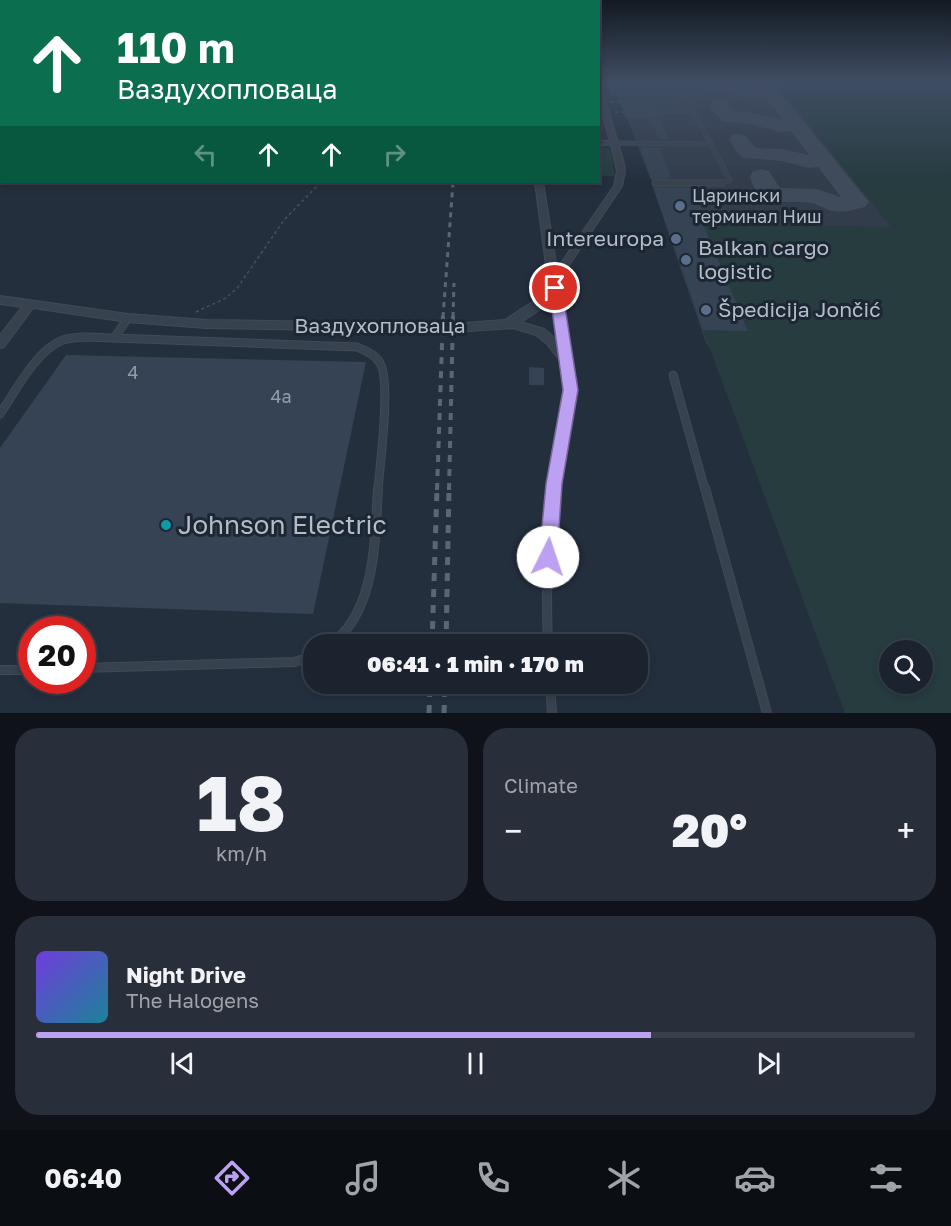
<!DOCTYPE html>
<meta charset="utf-8">
<style>
:root{--surface:#1b232e;--page:#282f3a;--text:#f1f3f6;--muted:#a0a4aa;--line:#39404a;--accent:#bca0f2}
body{margin:0;font-family:"Golos Text",sans-serif;background:var(--page);color:var(--text);height:100vh;display:flex;flex-direction:column;font-size:22px;white-space:nowrap}
*{box-sizing:border-box;margin:0}
p{font-size:20px;color:var(--muted)}
.icon{flex:none;width:33px;height:33px;fill:none;stroke:currentColor;stroke-width:2;stroke-linecap:round;stroke-linejoin:round}
.map{position:relative;height:713px;overflow:hidden}
.panel{display:flex;flex-direction:column;gap:15px;padding:15px;background:#0f1319;flex:1}
.panel>*{flex:none}
.hud{position:absolute;left:0px;top:0px;width:600px;height:183px;box-shadow:0 3px 9px #0003,0 0 0 2px var(--line);background:#0b6e4f;color:#fff;overflow:hidden}
.tools{position:absolute;left:879px;top:640px;display:grid;gap:12px}
.tools a{display:grid;place-items:center;width:54px;height:54px;border-radius:50%;background:var(--surface);box-shadow:0 3px 9px #0003,0 0 0 2px var(--line);font-size:30px}
.speed{position:absolute;left:18px;top:616px;display:flex;gap:12px;font-size:30px;font-weight:700;text-align:center}
.speed>*{display:grid;place-content:center;width:78px;height:78px;border-radius:50%;background:var(--surface);box-shadow:0 3px 9px #0003,0 0 0 2px var(--line);line-height:1}
.speed .limit{border:9px solid #d22;background:#fff;color:#111}
.pin{position:absolute;display:grid;place-items:center;width:51px;height:51px;color:#fff;margin:-26px;border:3px solid #fff;border-radius:50%;box-shadow:0 2px 6px #0007}
.me{position:absolute;width:66px;margin:-33px;rotate:4deg;stroke-linejoin:round;filter:drop-shadow(0 0 4px #0008)}
.turn{display:flex;align-items:center;gap:21px;height:126px;padding:0 18px;font-size:27px}
.turn .icon{width:78px;height:78px;stroke-width:2.5}
.turn b{display:block;font-size:42px;line-height:51px}
.lanes{display:flex;align-items:center;height:57px;padding:0 18px;background:#0003;justify-content:center;gap:30px;direction:ltr}
.lanes .off{opacity:.35}
.big{font-size:45px;font-weight:800;line-height:1.1}
.panel .widget{flex:1;display:flex;flex-direction:column;justify-content:center;gap:9px;min-width:0;padding:0 21px;border-radius:24px;background:var(--page)}
.panel .dial{align-items:center;gap:0}
.dial b{font-size:78px;line-height:1}
.song{display:flex;align-items:center;gap:18px}
.cover{width:72px;height:72px;border-radius:9px;background:linear-gradient(135deg,hsl(260 70% 55%),hsl(190 70% 35%))}
.played{height:6px;border-radius:3px;background:linear-gradient(90deg,var(--accent) 70%,var(--line) 70%)}
.keys{display:flex;justify-content:space-around;direction:ltr}
.heat{display:flex;justify-content:space-between;align-items:center;font-size:33px;direction:ltr}
.panel .tiles{flex:1;display:grid;gap:15px;grid-template-columns:1fr 1fr}
.widget:last-child{grid-column:span 2}
.trip{position:absolute;left:303px;top:634px;width:345px;height:60px;border-radius:24px;background:var(--surface);box-shadow:0 3px 9px #0003,0 0 0 2px var(--line);font-weight:800;line-height:60px;text-align:center}
.menu{display:flex;height:96px;justify-content:space-around;align-items:center;background:#0b0e12;color:var(--muted)}
.menu .icon{width:42px;height:42px}
.menu .on{color:var(--accent)}
.menu b{font-size:27px;color:var(--text)}
.map>svg:first-child{display:block}
</style>
<div class="map">
<svg width="951" height="713" viewBox="0 0 951 713">
<rect width="100%" height="100%" fill="#242f3e"/>
<path fill="#323c4b" d="M644,81H951V713L922,684V651L706,343L652,185H655V183L650,178L618,95L650,96Z"/>
<g fill="#263c3f" fill-rule="evenodd">
<path d="M779,81H951V713H845L703,330L748,331L703,224L891,227L782,90ZM890,651H922V684H890Z"/>
<path d="M598,146L610,149L615,176H599Z"/>
</g>
<g fill="none" stroke-linecap="round" stroke-linejoin="round">
<path fill="#3f4a5a" fill-rule="evenodd" d="M696,81L757,86L753,81H771L865,197L869,202L865,207C853,210 841,214 829,210C823,208 817,204 811,203C787,199 757,211 750,176L753,171L761,169L769,171L780,188L816,189L841,197L818,167L809,168L782,161L744,158L738,154L729,139L732,135C747,131 746,139 756,148L783,149L809,155L791,131L780,132L749,124L722,121L709,107C714,100 719,99 728,101L729,107L734,111L749,112L783,120L766,98L716,93L710,92Z"/>
</g>
<g fill="#364354">
<path d="M605,81H644L651,96L680,98L684,104H660L658,107L659,111L689,112L690,114H663L665,118H660L670,139H659L649,118H626L618,95H610Z"/>
<path d="M640,147L660,148L671,178L651,180Z"/>
<path d="M653,187L692,188L708,223L703,224L748,331L703,330Z"/>
<path d="M66,355L366,362L313,614L0,603V448Z"/>
<path d="M529,367L544,368V385H529Z"/>
</g>
<g fill="none" stroke-linecap="round" stroke-linejoin="round">
<g stroke="#414a57" stroke-width="5">
<g id="service-far3">
<path d="M662,108H693"/>
<path d="M614,143L711,144"/>
<path d="M655,183H722L730,180L677,81"/>
</g>
</g>
<g stroke="#414a57" stroke-width="7">
<path id="service-far2" d="M655,183H722"/>
</g>
<g stroke="#414a57" stroke-width="9">
<g id="service-far1">
<path d="M114,338L357,347C365,351 375,354 380,363C391,381 380,465 378,490"/>
<path d="M673,375L705,490"/>
<path d="M0,414C15,392 37,349 63,340C77,335 99,338 114,338L128,318"/>
<path d="M554,490L570,390L566,360"/>
</g>
</g>
<g stroke="#414a57" stroke-width="10">
<g id="service">
<path d="M705,488L767,713"/>
<path d="M329,645C376,615 375,538 378,488"/>
<path d="M548,645C546,592 546,540 554,488"/>
<path d="M82,668L294,662L314,656"/>
<path d="M0,670H32"/>
<path d="M550,684L552,713"/>
</g>
</g>
<g stroke="#414a57" stroke-width="2">
<g id="minor">
<path d="M598,84L601,86L623,160L625,171L622,186L559,280L572,360L570,363H562L546,343L536,335L513,328L452,332L206,328L128,322L33,308L4,347L0,348V335L22,307L0,304V296L128,314L206,320L452,324L505,320L534,301L548,280L535,182H543L557,269L614,186L617,171L611,145H598V141H610L598,100ZM551,295L557,340L544,329L521,322L538,311Z"/>
<rect x="0" y="109" width="2" height="5"/>
</g>
</g>
<g stroke="#414a57" stroke-width="3">
<path id="secondary" d="M0,81L2,84L0,85Z"/>
</g>
<g stroke="#3f5557" stroke-width="1.5" stroke-dasharray="3 3" stroke-linecap="butt">
<path d="M611,102H620"/>
<path d="M615,112H624"/>
<path d="M196,312L226,298L238,287L284,220L321,182"/>
</g>
<use href="#service-far3" stroke="#38414e" stroke-width="4"/>
<use href="#service-far2" stroke="#38414e" stroke-width="5"/>
<use href="#service-far1" stroke="#38414e" stroke-width="7"/>
<use href="#service" stroke="#38414e" stroke-width="8"/>
<use href="#minor" fill="#38414e" fill-rule="evenodd"/>
<use href="#secondary" fill="#465061" fill-rule="evenodd"/>
<path stroke="#5a6575" stroke-width="2" stroke-dasharray="4 4" stroke-linecap="butt" d="M453,184V182"/>
<g stroke="#5a6575" stroke-width="3" stroke-dasharray="5 5" stroke-linecap="butt">
<path d="M443,317L453,183"/>
<path d="M453,317L454,283"/>
</g>
<g stroke="#5a6575" stroke-width="4" stroke-dasharray="7 7" stroke-linecap="butt">
<path d="M437,490L443,316"/>
<path d="M449,490L453,316"/>
</g>
<g stroke="#5a6575" stroke-width="5" stroke-dasharray="8 8" stroke-linecap="butt">
<path d="M432,645L437,488"/>
<path d="M446,645L449,488"/>
<path d="M429,713L430,684"/>
<path d="M444,713L445,684"/>
</g>
</g>
<linearGradient id="sky" x2="0" y2="1"><stop stop-color="#141a22"/><stop offset="0.45" stop-color="#3f4d63"/><stop offset="1" stop-color="#3f4d63" stop-opacity="0"/></linearGradient>
<rect width="951" height="181" fill="url(#sky)"/>
<path fill="#bca0f2" stroke="#7a689d" stroke-width="1.5" d="M555,283L562,288L578,390L562,484L557,557L554,563L548,566L541,563L539,557L546,484L563,390L549,288Z"/>
<g fill="#5c6f8a" stroke="#1d2633" stroke-width="2">
<circle cx="680" cy="206" r="6"/>
<circle cx="676" cy="239" r="6"/>
<circle cx="686" cy="260" r="6"/>
<circle cx="706" cy="310" r="6"/>
</g>
<circle fill="#0f9aa8" stroke="#1d2633" stroke-width="2" cx="166" cy="525" r="6"/>
<g text-anchor="middle" stroke-width="6" stroke-linejoin="round" paint-order="stroke">
<g font-size="18" fill="#b4bcc9" stroke="#1d2633" text-anchor="start">
<text x="692" y="202">Царински<tspan x="692" dy="21">терминал Ниш</tspan></text>
</g>
<g font-size="18" fill="#929caa">
<text x="133" y="379">4</text>
<text x="281" y="403">4a</text>
</g>
<g font-size="21" fill="#b4bcc9" stroke="#1d2633" text-anchor="start">
<text x="664" y="246" text-anchor="end">Intereuropa</text>
<text x="698" y="255">Balkan cargo<tspan x="698" dy="24">logistic</tspan></text>
<text x="718" y="317">Špedicija Jončić</text>
</g>
<g font-size="21" fill="#b4bcc9" stroke="#1d2633">
<text x="380" y="333">Ваздухопловаца</text>
</g>
<g font-size="26" fill="#b4bcc9" stroke="#1d2633" text-anchor="start">
<text x="178" y="534">Johnson Electric</text>
</g>
</g>
</svg>
<div class="tools">
<a><svg class="icon" aria-label="search" viewBox="0 0 24 24"><circle cx="10" cy="10" r="6"/><path d="M15 15l6 6"/></svg></a>
</div>
<div class="speed"><div class="limit">20</div></div>
<div class="pin" style="left:555px;top:288px;background:#d93025"><svg class="icon" aria-label="arrive" viewBox="0 0 24 24"><path d="M6 21V4h12l-3 4 3 4H6"/></svg></div>
<svg class="me" style="left:548px;top:557px" viewBox="-20 -20 40 40"><circle r="19" fill="#fff"/><path d="M0-13L10 11 0 6-10 11z" fill="#bca0f2"/></svg>
<div class="trip">06:41 · 1 min · 170 m</div>
<div class="hud">
<div class="turn"><svg class="icon" aria-label="ahead" viewBox="0 0 24 24"><path d="M12 20V5M6 11l6-6 6 6"/></svg><div><b>110 m</b>Ваздухопловаца</div></div>
<div class="lanes"><svg class="icon off" aria-label="left" viewBox="0 0 24 24"><path d="M17 20v-9H6M10 6l-5 5 5 5"/></svg><svg class="icon" aria-label="ahead" viewBox="0 0 24 24"><path d="M12 20V5M6 11l6-6 6 6"/></svg><svg class="icon" aria-label="ahead" viewBox="0 0 24 24"><path d="M12 20V5M6 11l6-6 6 6"/></svg><svg class="icon off" aria-label="right" viewBox="0 0 24 24"><path d="M7 20v-9h11M14 6l5 5-5 5"/></svg></div>
</div>
</div>
<section class="panel">
<div class="tiles">
<div class="widget dial"><b>18</b><p>km/h</p></div>
<div class="widget"><p>Climate</p>
<div class="heat"><a>−</a><b class="big">20°</b><a>+</a></div>
</div>
<div class="widget">
<div class="song"><i class="cover"></i><div><b>Night Drive</b><p>The Halogens</p></div></div>
<div class="played"></div>
<div class="keys"><svg class="icon" aria-label="previous" viewBox="0 0 24 24"><path d="M18 5L8 12l10 7zM5 5v14"/></svg><svg class="icon" aria-label="pause" viewBox="0 0 24 24"><path d="M8 5v14M16 5v14"/></svg><svg class="icon" aria-label="next" viewBox="0 0 24 24"><path d="M6 5l10 7-10 7zM19 5v14"/></svg></div>
</div>
</div>
</section>
<nav class="menu">
<b>06:40</b>
<svg class="icon on" aria-label="directions" viewBox="0 0 24 24"><path d="M12 3l9 9-9 9-9-9zM9 14v-3h6M13 9l2 2-2 2"/></svg>
<svg class="icon" aria-label="music" viewBox="0 0 24 24"><path d="M9 18V5l10-2v13"/><circle cx="6" cy="18" r="3"/><circle cx="16" cy="16" r="3"/></svg>
<svg class="icon" aria-label="phone" viewBox="0 0 24 24"><path d="M5 4h4l2 5-3 2q2 4 5 5l2-3 5 2v4C11 20 4 13 5 4z"/></svg>
<svg class="icon" aria-label="climate" viewBox="0 0 24 24"><path d="M12 3v18M4 7l16 10M4 17L20 7"/></svg>
<svg class="icon" aria-label="car" viewBox="0 0 24 24"><path d="M5 17H2v-5l4-1 3-4h7l3 4 3 1v5h-3M9 17h6M6 11h13"/><circle cx="7" cy="17" r="2"/><circle cx="17" cy="17" r="2"/></svg>
<svg class="icon" aria-label="filters" viewBox="0 0 24 24"><path d="M4 7h16M4 17h16"/><circle cx="9" cy="7" r="2"/><circle cx="15" cy="17" r="2"/></svg>
</nav>
